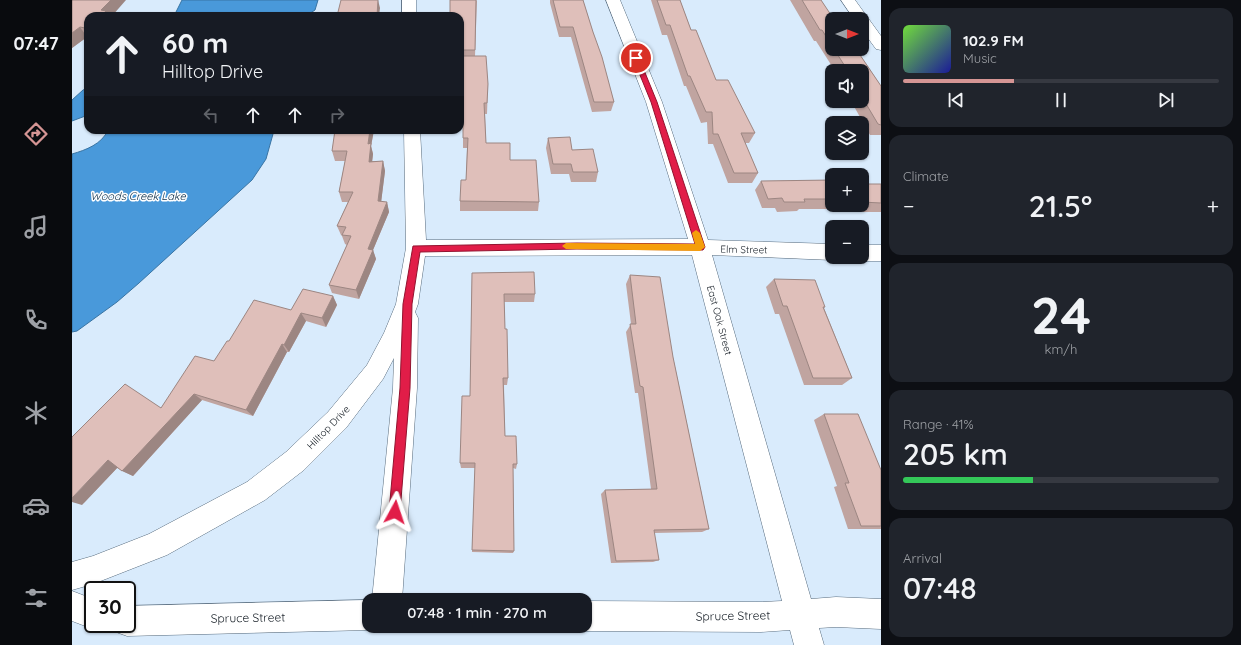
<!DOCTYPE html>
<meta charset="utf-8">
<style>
:root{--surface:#171b24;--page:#20242c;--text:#f1f3f6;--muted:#9ea1a6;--line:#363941;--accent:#d59594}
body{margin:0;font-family:Quicksand,sans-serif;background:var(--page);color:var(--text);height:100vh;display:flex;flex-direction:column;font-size:15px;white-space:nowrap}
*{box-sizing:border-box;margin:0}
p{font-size:13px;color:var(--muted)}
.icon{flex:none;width:22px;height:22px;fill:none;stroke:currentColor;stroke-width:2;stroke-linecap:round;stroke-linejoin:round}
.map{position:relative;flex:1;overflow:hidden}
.details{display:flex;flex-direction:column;gap:8px;padding:8px;background:#0d0f14;width:360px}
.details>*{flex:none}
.banner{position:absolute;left:12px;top:12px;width:380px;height:122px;border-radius:12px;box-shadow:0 1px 3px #0004;background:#171b24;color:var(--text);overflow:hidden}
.needle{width:26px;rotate:90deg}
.controls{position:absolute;left:753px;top:12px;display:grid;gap:8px}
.controls a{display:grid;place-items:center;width:44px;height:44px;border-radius:8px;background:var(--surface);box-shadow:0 1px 3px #0004;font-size:20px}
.speed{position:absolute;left:12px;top:581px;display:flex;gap:8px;font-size:20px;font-weight:700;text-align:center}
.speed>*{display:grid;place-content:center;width:52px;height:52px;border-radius:50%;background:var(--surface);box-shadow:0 1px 3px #0004;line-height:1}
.speed .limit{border:2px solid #111;border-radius:6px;background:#fff;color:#111}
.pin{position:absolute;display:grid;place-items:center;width:34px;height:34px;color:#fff;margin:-17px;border:2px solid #fff;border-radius:50%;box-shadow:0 1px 4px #0007}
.me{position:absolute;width:44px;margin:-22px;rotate:5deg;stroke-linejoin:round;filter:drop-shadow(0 0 3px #0008)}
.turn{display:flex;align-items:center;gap:14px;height:84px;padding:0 12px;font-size:18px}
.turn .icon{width:52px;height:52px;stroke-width:2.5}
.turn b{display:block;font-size:28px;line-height:34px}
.lanes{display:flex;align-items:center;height:38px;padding:0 12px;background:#0003;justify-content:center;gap:20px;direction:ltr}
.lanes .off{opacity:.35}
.big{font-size:30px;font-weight:600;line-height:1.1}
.details .card{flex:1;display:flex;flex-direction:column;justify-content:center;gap:6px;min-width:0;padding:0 14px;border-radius:12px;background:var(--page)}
.details .dial{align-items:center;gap:0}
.dial b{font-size:52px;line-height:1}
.song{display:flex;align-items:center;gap:12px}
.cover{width:48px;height:48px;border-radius:6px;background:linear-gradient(135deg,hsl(100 70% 55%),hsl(240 70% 35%))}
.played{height:4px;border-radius:2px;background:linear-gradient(90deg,var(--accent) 35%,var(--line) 35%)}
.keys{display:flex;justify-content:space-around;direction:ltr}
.heat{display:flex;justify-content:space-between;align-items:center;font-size:22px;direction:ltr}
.charge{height:6px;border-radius:3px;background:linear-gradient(90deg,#34c759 41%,var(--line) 0)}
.trip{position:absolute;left:290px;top:593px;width:230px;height:40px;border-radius:12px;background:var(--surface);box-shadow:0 1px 3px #0004;font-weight:600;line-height:40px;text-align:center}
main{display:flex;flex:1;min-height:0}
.menu{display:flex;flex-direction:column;width:72px;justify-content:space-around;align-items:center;background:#090b0e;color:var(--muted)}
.menu .icon{width:28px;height:28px}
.menu .selected{color:var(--accent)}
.menu b{font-size:18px;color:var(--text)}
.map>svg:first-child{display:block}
</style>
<main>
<nav class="menu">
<b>07:47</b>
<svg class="icon selected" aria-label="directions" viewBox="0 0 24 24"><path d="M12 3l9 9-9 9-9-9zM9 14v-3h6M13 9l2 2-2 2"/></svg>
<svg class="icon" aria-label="music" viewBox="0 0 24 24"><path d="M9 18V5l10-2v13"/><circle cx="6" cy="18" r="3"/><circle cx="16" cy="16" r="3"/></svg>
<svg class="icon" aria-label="phone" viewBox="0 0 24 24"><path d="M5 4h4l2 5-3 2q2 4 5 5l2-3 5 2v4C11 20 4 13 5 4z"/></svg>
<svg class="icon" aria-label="climate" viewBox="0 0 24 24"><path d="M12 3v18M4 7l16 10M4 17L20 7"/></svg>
<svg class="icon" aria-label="car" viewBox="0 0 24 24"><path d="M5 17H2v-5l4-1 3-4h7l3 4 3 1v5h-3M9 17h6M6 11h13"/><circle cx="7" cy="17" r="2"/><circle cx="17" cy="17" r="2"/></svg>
<svg class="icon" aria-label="filters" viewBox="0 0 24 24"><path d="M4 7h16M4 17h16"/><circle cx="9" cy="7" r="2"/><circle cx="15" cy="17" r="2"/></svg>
</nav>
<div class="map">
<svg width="809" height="645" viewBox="0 0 809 645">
<rect width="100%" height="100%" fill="#d9ebfc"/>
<g fill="#4999da" stroke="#3974a3">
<path d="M110,0H246L243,10L234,16H102Z"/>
<path d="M16,88V115L0,121V100L11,90Z"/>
<path d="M36,130H198L201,134L194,159L180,180L67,283L45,302L5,331L0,332V154C14,150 30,144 36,130Z"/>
</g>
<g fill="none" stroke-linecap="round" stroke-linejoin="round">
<g stroke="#586c7e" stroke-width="1">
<g id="minor">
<rect x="330" y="0" width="14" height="16"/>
<path d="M534,0H548L590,102L636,240L760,244V257H767L760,260L640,255L739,599L764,597L809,599V629L764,627L747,628L752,645H722L718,630L689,632L513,631L503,626H513V601L689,602L710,601L620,255L353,256L346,304L343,312L346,318L345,388L330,600H300L321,388L322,358L311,379L274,428L232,470L193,500L95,555L21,584L0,590V562L21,556L77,534L175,482L214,452L256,412L295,365L312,333L324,304L334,248L332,130H348L354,240L616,239L574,102Z"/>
<path d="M769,0H783L809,36V50L804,49L790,30V19H782Z"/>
<path d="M790,245H809V261H790L783,259L782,257H790Z"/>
<path d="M0,591L21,599V624H31L21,629L0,621Z"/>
<path d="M297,600V626H306L297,630L55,636L44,632L41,624H55V606Z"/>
</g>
</g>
<use href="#minor" fill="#fff" fill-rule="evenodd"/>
</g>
<g fill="#c0a4a0">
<path d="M405,0L403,56L416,84L415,114H413L414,143L438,160L467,202L466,211H388V201L394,180L395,148H391V60H388V16Z"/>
<path d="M478,0H511L542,102L539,111L520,112L499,37H487L478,3Z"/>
<path d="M579,0H608L619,30L644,80L683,133L677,143H673L686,173L680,183H656L641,144H636L635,122L629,123L614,86H612L595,35H590Z"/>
<path d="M718,0H749L760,19V49H784L809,86V135H798L779,101H790V71H763L744,41H742Z"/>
<path d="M0,1L16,16V38L15,37L0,48Z"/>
<path d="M258,130H302L299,146L301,154L300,161H311L313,171L309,202H315L317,212L301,250L304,259L287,299L260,293L257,285L275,245L273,244L270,236L269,235L265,226L276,202H270L267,192L273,161H263L260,151L263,131H258Z"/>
<path d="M476,138L500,150L526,172L524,182H499L497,174H479L474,148Z"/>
<path d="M760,180V205H790V180L796,184H809V212H778L777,209H727L725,211L705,212L703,208H690L683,190L689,181Z"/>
<path d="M400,273L463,294L462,302H432L433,329L436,378L435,385H432L433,436L445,464L444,469L441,468L442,551L441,553L400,552L403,468H389L388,463L398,396Z"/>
<path d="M558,275L601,357L637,529L630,532L582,533L587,560L581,562L539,563L529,494L533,490L579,489L566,393H563L554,332L559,324L554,284Z"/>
<path d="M702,279L753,307L752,308L780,378L770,385H732L707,314H703L694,287Z"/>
<path d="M261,296L265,305L254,327L234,321L217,352H215L181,416L130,400L61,476L45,468L10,505L89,408L142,361L157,341L219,310Z"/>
<path d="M752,414L809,470V529H776L762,487L765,486L742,420Z"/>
</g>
<g fill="#9c8682">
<path d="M39,0H54L40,16H29V10Z"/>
<path d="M303,0H306L308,8L307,16H305Z"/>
<path d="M16,26V33L13,28Z"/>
<path d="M8,27L15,37L0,48V33Z"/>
<path d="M298,130H302L299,146L301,154L299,172L297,162L296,144Z"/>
<path d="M311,161L313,171L308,211L306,201Z"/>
<path d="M315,202L317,212L301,250L304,259L287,299L284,290L296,249Z"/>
<path d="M261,296L265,305L254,327L250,318Z"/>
<path d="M229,313L234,321L217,352L212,345Z"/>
<path d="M210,344L215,352L181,416L174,410Z"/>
<path d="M122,394L130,400L61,476L50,471Z"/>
<path d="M36,460L47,466L10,505L0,502V498Z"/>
</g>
<g fill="#dfbfba" stroke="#9c8682">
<path d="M1,0H39L29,10L34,11L29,16H16V26L13,28L8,27L0,33V1Z"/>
<path d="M269,0H306L305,16H265Z"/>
<path d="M378,0H404L403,50H388V16H378Z"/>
<path d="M481,0H511L521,32L530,57L542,102H522L501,27H488Z"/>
<path d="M585,0H608L619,30H624L644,80H656L683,133H669L686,173H662L646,134H641L640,112H634L618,76H616L598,25H594Z"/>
<path d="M730,0H749L759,15H761L764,19H760V46L750,30H748Z"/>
<path d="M762,49H784L809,86V125L806,124L790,97V71H776Z"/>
<path d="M391,56H414L416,84L415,103H412L414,143H438V160H464L467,202L388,201L389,180H394L396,138H391Z"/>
<path d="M263,130H298L296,144L299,143L297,162L311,161L306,201L315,202L296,249L301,250L284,290L257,285L279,236L270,235L274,227L265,226L281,192H267L275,151H260Z"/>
<path d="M498,137L500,150L521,149L526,172H501L499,164H481L476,138Z"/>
<path d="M760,180V199H732L733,202H712L710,198L696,199L689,181Z"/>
<path d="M790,180H794L796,184H809V203L790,202Z"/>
<path d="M462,272L463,294H432L433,329H435L436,378H431L433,436H444L445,464H441L442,551L400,550L403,463H388L390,396H398L400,273Z"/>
<path d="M558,275L588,277L601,357L637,529L582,530L587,560L544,561L533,490L585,489L571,387L568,386L558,324H564Z"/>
<path d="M702,279L743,280L753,307H751L780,378H741L715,306H711Z"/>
<path d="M231,289L261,296L250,318L229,313L212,345L210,344L174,410L122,394L50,471L36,460L0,498V437L53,384L89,408L123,356L142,361L155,341H157L182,300L219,310Z"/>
<path d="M752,414H786L809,470V526H789L773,483H777Z"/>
</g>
<path fill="#e11d48" stroke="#92132f" d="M564,56L567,58L585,102L633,247L631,250L505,249L348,252L340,304L338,388L328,512L327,516L323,518L319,516L317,512L328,388L331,304L341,246L505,243L623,244L579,102L561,58Z"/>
<path fill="#f59e0b" d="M624,230L628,233L633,247L628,251L494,249L490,246L494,243L623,244L620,233Z"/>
<g text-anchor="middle" stroke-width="3" stroke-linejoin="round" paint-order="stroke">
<g font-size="10" fill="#141c24" stroke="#fff">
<text transform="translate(672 249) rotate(1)" y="4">Elm Street</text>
<text transform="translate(648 320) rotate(75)" y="4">East Oak Street</text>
<text transform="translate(256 427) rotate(-46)" y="4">Hilltop Drive</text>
</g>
<g font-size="11" font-style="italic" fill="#0a2c47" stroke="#fff">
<text x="66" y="200">Woods Creek Lake</text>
</g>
<g font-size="12" fill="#141c24" stroke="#fff">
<text transform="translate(661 616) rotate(-1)" y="4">Spruce Street</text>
<text transform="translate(176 618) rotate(-1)" y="4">Spruce Street</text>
</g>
</g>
</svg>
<div class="controls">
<a><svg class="needle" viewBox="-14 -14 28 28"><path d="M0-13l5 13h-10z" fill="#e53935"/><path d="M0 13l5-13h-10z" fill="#9ea1a6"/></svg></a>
<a><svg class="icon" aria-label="sound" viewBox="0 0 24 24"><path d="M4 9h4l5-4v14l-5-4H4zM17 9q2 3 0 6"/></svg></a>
<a><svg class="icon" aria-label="layers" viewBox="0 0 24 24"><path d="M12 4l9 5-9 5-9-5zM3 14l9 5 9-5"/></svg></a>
<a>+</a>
<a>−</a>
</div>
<div class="speed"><div class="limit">30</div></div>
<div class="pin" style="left:564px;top:58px;background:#d93025"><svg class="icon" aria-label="arrive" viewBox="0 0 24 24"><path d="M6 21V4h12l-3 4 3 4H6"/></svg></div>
<svg class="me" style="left:323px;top:512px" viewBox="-20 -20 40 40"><path d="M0-17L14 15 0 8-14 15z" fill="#e11d48" stroke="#fff" stroke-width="4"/></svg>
<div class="trip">07:48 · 1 min · 270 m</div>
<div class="banner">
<div class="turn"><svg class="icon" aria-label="ahead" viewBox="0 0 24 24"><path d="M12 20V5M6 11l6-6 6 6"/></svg><div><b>60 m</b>Hilltop Drive</div></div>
<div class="lanes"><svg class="icon off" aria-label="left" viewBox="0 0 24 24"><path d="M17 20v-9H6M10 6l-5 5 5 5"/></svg><svg class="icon" aria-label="ahead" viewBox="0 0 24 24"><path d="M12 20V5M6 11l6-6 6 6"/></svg><svg class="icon" aria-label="ahead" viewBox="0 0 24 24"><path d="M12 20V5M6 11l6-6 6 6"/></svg><svg class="icon off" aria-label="right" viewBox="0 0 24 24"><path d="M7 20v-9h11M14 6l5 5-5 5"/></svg></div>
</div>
</div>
<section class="details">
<div class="card">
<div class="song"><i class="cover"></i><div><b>102.9 FM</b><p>Music</p></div></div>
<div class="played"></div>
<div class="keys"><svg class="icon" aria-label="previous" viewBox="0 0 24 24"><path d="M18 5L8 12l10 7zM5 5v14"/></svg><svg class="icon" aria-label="pause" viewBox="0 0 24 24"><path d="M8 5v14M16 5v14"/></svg><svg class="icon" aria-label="next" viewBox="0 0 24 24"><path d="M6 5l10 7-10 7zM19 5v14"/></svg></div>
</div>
<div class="card"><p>Climate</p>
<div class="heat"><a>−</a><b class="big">21.5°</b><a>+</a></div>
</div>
<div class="card dial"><b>24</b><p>km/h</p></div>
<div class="card"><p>Range · 41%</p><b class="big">205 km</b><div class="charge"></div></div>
<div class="card"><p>Arrival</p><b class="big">07:48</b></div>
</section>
</main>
